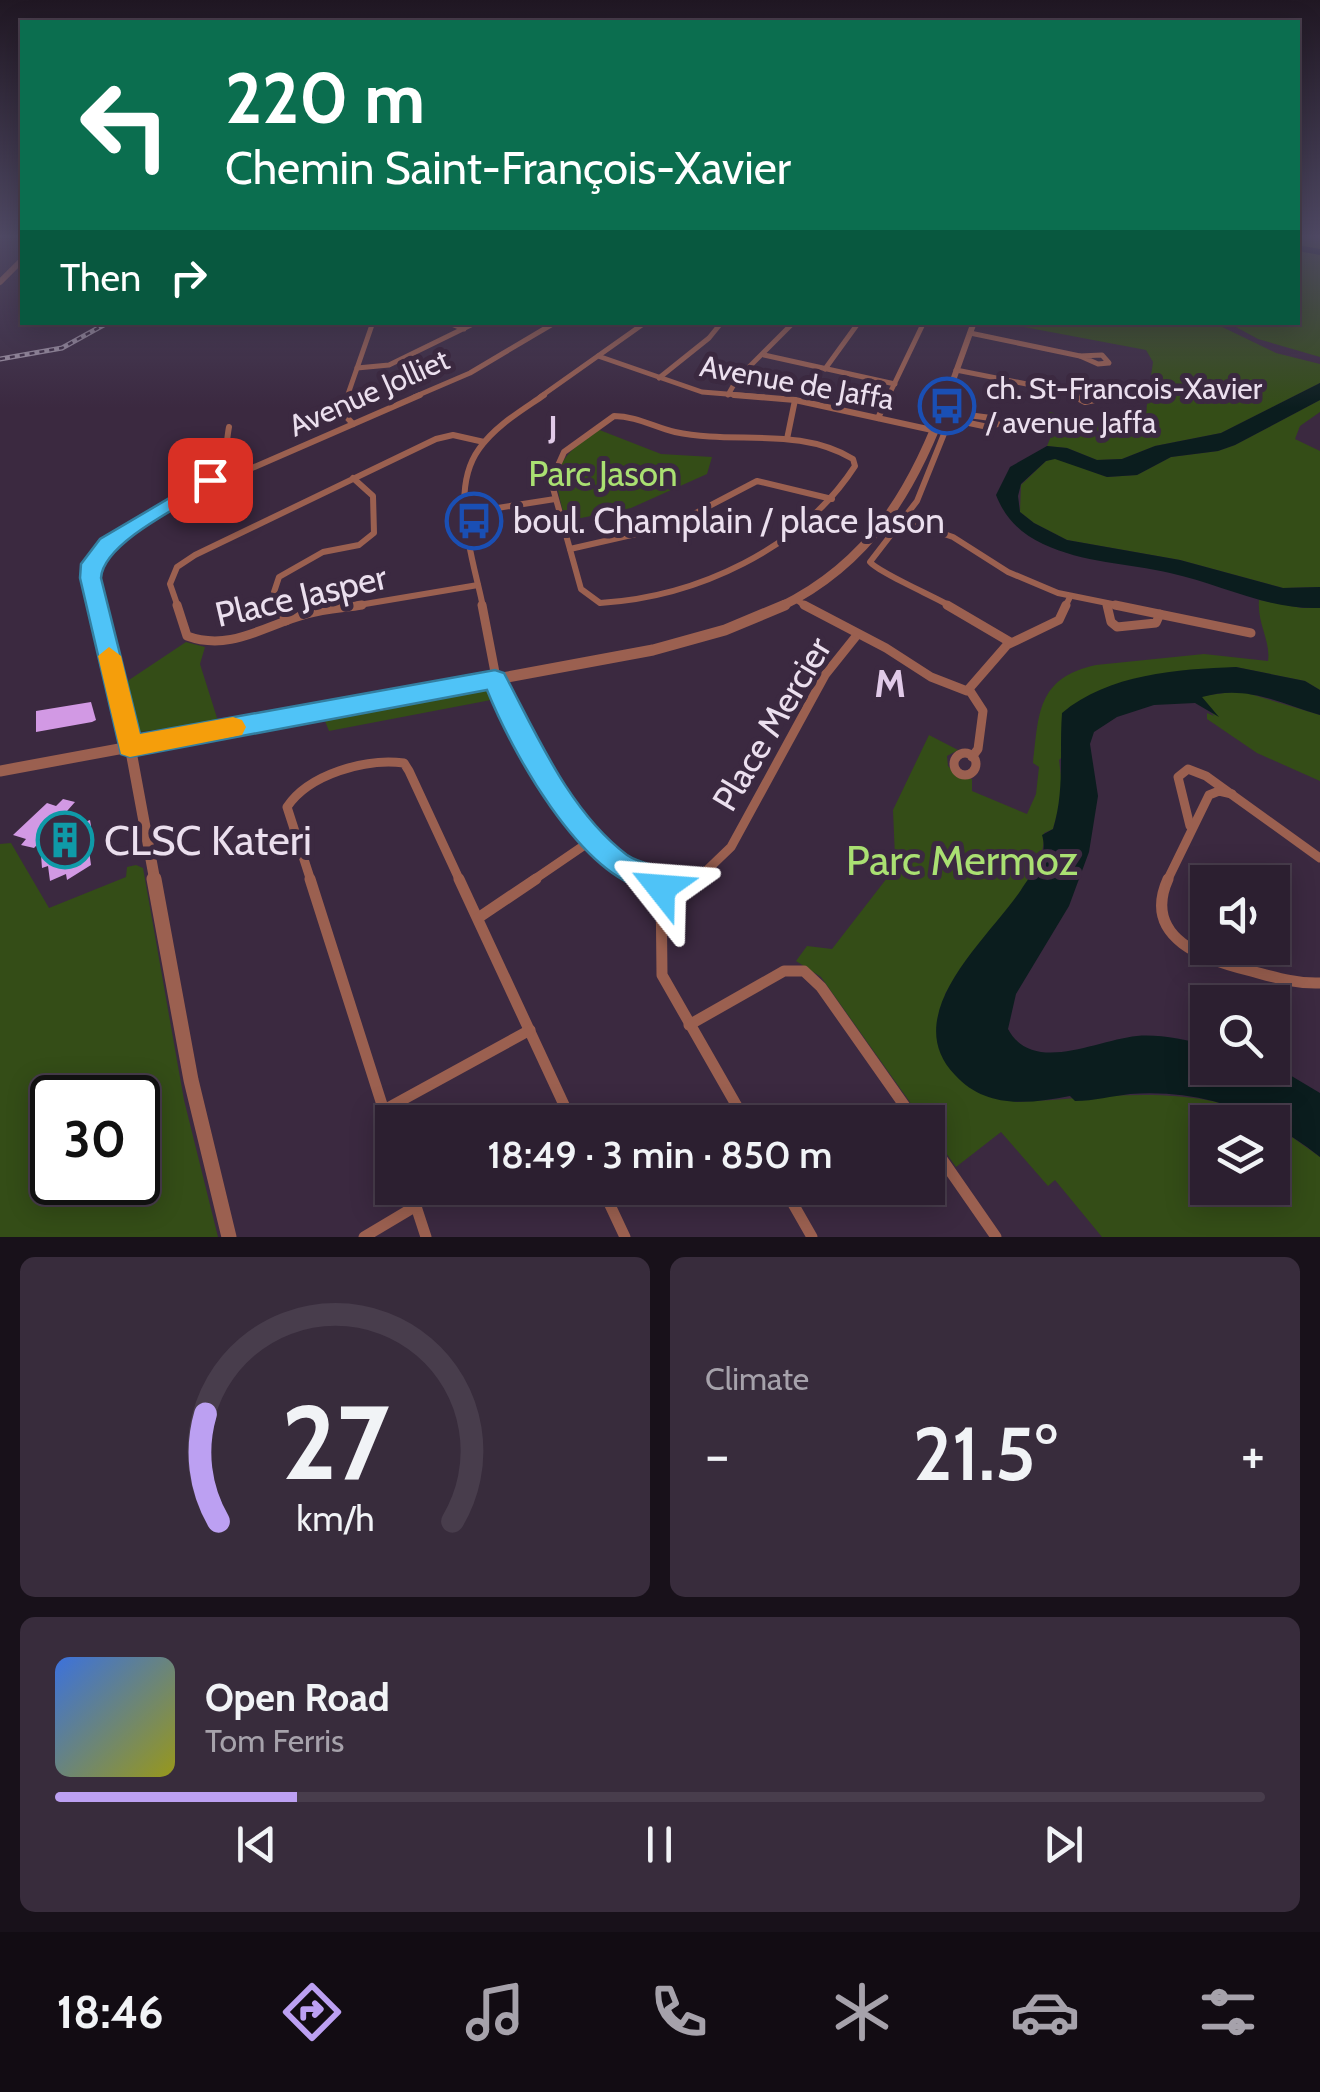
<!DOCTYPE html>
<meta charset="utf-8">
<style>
:root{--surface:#2c1f30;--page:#382c3c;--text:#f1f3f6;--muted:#a6a2ab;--line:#483d4c;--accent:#bca0f2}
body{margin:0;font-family:Cabin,sans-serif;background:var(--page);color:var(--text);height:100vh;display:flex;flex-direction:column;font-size:38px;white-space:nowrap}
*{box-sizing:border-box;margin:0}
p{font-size:32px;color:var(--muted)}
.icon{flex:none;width:55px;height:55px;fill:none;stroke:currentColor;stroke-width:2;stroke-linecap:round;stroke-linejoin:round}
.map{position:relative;height:1237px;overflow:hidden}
.drawer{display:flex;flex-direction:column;gap:20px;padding:20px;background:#18111a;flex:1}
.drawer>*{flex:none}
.hud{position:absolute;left:20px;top:20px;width:1280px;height:305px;border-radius:0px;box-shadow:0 5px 25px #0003,0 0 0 2px var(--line);background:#0b6e4f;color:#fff;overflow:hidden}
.controls{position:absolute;left:1190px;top:865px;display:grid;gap:20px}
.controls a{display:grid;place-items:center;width:100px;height:100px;border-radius:0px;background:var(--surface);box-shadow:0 5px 25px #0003,0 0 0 2px var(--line);font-size:50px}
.speed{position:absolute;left:30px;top:1075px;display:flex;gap:20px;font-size:50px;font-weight:700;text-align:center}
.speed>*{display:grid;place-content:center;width:130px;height:130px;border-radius:50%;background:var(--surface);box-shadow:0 5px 25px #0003,0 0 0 2px var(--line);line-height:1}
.speed .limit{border:5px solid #111;border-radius:15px;background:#fff;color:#111}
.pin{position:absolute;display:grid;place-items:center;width:85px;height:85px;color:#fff;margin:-42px;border-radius:20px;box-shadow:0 5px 15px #0006}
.me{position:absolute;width:110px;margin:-55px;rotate:298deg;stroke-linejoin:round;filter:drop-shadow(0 0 8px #0008)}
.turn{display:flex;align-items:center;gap:35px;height:210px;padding:0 40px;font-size:45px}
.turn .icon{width:130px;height:130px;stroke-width:2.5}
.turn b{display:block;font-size:70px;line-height:85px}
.then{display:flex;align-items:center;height:95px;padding:0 40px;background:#0003;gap:20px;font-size:38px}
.big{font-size:75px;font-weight:600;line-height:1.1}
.drawer .tile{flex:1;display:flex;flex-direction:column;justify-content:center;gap:15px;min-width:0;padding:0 35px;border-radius:15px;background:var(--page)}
.drawer .dial{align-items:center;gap:0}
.dial svg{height:260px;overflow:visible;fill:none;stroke:var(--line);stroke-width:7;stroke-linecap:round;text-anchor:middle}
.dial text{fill:var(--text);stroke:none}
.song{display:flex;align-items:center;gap:30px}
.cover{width:120px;height:120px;border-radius:15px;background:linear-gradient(135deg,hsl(220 70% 55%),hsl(60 70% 35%))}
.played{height:10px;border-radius:5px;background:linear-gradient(90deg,var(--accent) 20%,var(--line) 20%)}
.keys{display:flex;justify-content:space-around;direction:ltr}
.heat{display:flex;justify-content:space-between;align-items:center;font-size:55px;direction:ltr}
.drawer .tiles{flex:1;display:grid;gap:20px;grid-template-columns:1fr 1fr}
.tile:last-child{grid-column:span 2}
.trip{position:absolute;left:375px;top:1105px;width:570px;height:100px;border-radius:0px;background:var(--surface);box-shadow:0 5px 25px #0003,0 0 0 2px var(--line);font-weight:600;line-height:100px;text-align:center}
.dock{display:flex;height:160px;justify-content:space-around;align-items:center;background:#120c13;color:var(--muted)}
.dock .icon{width:70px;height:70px}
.dock .active{color:var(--accent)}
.dock b{font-size:45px;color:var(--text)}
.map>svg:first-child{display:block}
</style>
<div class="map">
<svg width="1320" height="1237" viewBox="0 0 1320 1237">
<rect width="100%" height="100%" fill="#3b2940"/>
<g fill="#344d17" fill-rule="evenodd">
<path d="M1298,235H1320V357L1258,339L1234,326V323L1298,322Z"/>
<path d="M1003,323H1214L1276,353L1320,364V383L1221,433L1155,446L1122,459L1097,460L1067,448L1047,446L1057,422L1049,412L1123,427L1145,419L1153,362L1146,350Z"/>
<path d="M1320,400V412L1300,426L1295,439L1320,451V587L1283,588L1180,560L1067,540L1034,523L1020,512L1021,485L1046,461L1055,458L1107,477L1137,475L1171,457L1218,451L1235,445Z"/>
<path d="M597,429L661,454L712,457L707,474L631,508L566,521C550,470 555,462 597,429Z"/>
<path d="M1259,600L1302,608H1320V690L1305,681L1236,667L1139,678L1059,760L1063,793L1053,829L1044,833C1047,882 971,951 945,994L1015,1102C1103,1099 1190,1080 1272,1122H1208V1188H1272V1123L1320,1157V1237H1102L1055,1180L1048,1186L1001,1132L956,1167L821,977L796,961L807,946L832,949L887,878L895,857L893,810L929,735L958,750L947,756L948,766L958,776L972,779V791L1027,814L1036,794L1039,767L1033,763C1039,715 1036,678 1096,665L1204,654L1268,661C1271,641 1257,624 1259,600Z"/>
<path d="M186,642L205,647L200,664L218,721L140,732L126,682Z"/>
<path d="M475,689H487L491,700L329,731L325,721Z"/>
<path d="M1240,691L1320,715V781L1257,753L1207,719V713L1214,716L1201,696Z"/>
<path d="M11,843L49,908L126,877L127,867L136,865L143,868L184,1100L218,1237H0V844ZM52,1098H138V1182H52Z"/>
</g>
<g fill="#0b1d1e">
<path d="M1320,383V400L1235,445L1218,451L1171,457L1137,475L1107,477L1055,459L1046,461L1021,484L1018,496L1020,512L1034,523L1067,540L1180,560L1283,588L1320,587V608C1267,610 1221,584 1170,573C1128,563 1083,563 1043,544C1020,533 1005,518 996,495L1010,467L1047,446L1067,448L1097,460L1122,459L1155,446L1221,433Z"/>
<path d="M1236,667L1305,681L1320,690V715C1279,703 1246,684 1202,697L1219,717L1195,703L1154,705L1117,717L1094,732L1090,744L1098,796L1089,852L1069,906L1016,994L1008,1029C1033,1075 1096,1040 1137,1036C1159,1034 1186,1040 1207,1045L1208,1068L1273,1065L1320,1093V1157C1263,1112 1204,1089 1130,1094C1112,1096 1094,1101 1075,1101L1070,1096C1029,1104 986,1109 955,1075C897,1015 988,939 1021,890C1032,872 1049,858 1042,835L1053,829C1065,790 1059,753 1062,713C1108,674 1178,669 1236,667Z"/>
</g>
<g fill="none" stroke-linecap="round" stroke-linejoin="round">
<path fill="#0b1d1e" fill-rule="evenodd" d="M1298,245L1320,249V255L1298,251Z"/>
</g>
<g fill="#d299e4">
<path d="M91,702L96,720L92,722L36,732V711Z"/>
<path d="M63,799L75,802L60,819L77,825L90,820L91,826L86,828L91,865L67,880L66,874L50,881L48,866L42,868L41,855L51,851L50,831L34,848L21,845L26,839L13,835L47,803L56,806Z"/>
</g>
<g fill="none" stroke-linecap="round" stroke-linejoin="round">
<g stroke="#9b6050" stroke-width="5">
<path d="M446,322L464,329"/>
<path d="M970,333L1080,356"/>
<path d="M764,355L895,384"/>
<path d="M1102,355L1109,363L1098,364L1080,356Z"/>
<path d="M598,356L702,392L764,397"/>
<path d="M357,368L389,365L477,322"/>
<path d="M825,369L859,322"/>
<path d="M956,370L1067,392"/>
<path d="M659,378L709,338L722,322"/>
<path d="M728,395L737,379L794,322"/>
<path d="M347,397L373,322"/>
<path d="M414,397L470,373L556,322"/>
<path d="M540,397L646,322"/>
<path d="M888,397L924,322"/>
<path d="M1077,397L1067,392H1092L1098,397"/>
</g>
<g stroke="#9b6050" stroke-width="6">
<path d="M348,395L342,412L353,424"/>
<path d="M734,395L795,400L932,430"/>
<path d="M1072,395L1085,402L1100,399L1095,395"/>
<path d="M953,413L991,418L998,424L988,427L950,419Z"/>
<path d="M614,416C636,416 654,427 675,432C735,445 798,426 853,459L855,466C801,549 697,597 600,603L581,589L551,481L564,452Z"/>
<path d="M878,418L889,395"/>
<path d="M950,419L917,501L870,562C878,572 935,597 952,607"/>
<path d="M787,439L795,400"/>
<path d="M190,495L420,395"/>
<path d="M466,513L555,499"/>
<path d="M891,516L953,537L1008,572L1058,593L1127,607"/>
<path d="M570,549L671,526L757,481L832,499"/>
<path d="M797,600L807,607"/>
<path d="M97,607C95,598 90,586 90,576C94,521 198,510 223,458C227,449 227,437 229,427"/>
<path d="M178,607L170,584L177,567L195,555L436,439L453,435L484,442"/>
<path d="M280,607L274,592L279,577L323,552L359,545L374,533L373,496L353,478"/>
<path d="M347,607L478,585"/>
<path d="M483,607C474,561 448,492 479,449C495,426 521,411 544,395"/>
<path d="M1065,607L1070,597"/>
</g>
<g stroke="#9b6050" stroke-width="9">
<path d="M96,605L130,746"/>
<path d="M177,605L187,636C231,652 265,625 307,614C325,609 344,608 362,605"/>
<path d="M279,605L286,621"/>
<path d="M482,605L499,693L557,795L592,840L629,871L661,880L704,873L731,847L825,675L857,635"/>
<path d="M804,605L886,648L931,677L967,691L1007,645L1059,620L1066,605"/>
<path d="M947,605L1010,642"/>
<path d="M1107,605L1111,622L1117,627L1156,623L1160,614"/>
<path d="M1115,605L1251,633"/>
<path d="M970,691L983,711L978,749L972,757"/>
<circle cx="965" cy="764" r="11"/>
<path d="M1190,826L1178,777L1188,769L1206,776L1320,858"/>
<path d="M311,881L287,807C309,774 366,758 404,763L409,771L460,881"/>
<path d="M532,881L592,840"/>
<path d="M1167,881L1209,795L1219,791L1232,794"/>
</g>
<g stroke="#9b6050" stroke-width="11">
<path d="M310,879L392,1136"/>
<path d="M459,879L572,1122"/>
<path d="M656,879H669"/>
<path d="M1168,879C1141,939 1206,960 1251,971C1274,977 1296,984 1320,983"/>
<path d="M661,880L662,975L746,1122"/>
<path d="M478,918L536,879"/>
<path d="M689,1025L784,971H804L821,987L916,1122"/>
<path d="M384,1110L530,1030"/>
<path d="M928,1139L996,1237"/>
<path d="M410,1188L426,1237"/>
<path d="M602,1188L625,1237"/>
<path d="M784,1188L812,1237"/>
<path d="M364,1237L416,1206"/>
</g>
<g stroke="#9b6050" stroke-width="6">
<path d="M0,282L22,260"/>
<path d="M947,397L974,322"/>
</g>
<path stroke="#9b6050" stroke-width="9" d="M780,607C871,563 915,487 948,395"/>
<g stroke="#9b6050" stroke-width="11">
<path d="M130,746L155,881"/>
<path d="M0,771L653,650L725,630L785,605"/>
</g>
<path stroke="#9b6050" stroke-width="15" d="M154,879L191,1080L229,1237"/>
<g stroke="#a698aa" stroke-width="5">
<path id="rail" d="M0,359L62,348L109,322"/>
</g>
<use href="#rail" stroke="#3b2940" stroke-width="2.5" stroke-dasharray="5" stroke-linecap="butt"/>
</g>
<linearGradient id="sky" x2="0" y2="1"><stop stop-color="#201723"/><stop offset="0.58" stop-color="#4f4964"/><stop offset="1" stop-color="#4f4964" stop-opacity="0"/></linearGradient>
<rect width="1320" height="408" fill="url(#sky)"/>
<path fill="#4fc3f7" stroke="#337fa1" stroke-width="2.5" d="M210,474L220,480L217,484C187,503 103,542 101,578L140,734L495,670L504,673C537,735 569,811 627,855C640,864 657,865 672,871L676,888L672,898L661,901L651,898L648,890C579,874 512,752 487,690L130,757L121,754L80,578L81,564L100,539Z"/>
<path fill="#f59e0b" d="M109,647L121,656L140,734L233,717L242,720L246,727L242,735L130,757L121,754L98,656Z"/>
<defs>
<g id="bus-ring" transform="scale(2.875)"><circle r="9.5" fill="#3b2940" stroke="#1a4fb4" stroke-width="1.5"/><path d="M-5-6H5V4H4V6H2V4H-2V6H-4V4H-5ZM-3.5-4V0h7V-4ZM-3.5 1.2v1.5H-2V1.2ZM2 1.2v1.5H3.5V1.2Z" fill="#1a4fb4"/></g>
<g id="building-ring" transform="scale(2.875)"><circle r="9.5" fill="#3b2940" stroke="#0f9aa8" stroke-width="1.5"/><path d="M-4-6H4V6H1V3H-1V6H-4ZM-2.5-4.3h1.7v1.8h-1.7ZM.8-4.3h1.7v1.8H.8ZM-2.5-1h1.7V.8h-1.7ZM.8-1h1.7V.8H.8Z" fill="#0f9aa8"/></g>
</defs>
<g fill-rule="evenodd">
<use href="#bus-ring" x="947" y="406"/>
<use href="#bus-ring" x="474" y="521"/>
<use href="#building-ring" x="65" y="840"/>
</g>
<g text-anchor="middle" stroke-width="10" stroke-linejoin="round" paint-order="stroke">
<g font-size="30" fill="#ebdfee" stroke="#3b2940">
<text transform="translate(797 383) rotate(10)" y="10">Avenue de Jaffa</text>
<text transform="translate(369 393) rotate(-24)" y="10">Avenue Jolliet</text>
</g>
<g font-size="30" fill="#ebdfee" stroke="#3b2940" text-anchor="start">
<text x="986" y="399">ch. St-Francois-Xavier<tspan x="986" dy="34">/ avenue Jaffa</tspan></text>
</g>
<g font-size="32" font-weight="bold" fill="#e1cae8" stroke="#3b2940">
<text x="553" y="438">J</text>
</g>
<g font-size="35" fill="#aae072" stroke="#3b2940">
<text x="603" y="486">Parc Jason</text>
</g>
<g font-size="35" fill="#ebdfee" stroke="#3b2940" text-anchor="start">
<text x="513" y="533">boul. Champlain / place Jason</text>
</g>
<g font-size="35" fill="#ebdfee" stroke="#3b2940">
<text transform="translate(301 596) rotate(-13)" y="12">Place Jasper</text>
<text transform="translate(772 724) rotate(-59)" y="12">Place Mercier</text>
</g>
<g font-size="38" font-weight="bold" fill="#e1cae8" stroke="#3b2940">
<text x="890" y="697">M</text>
</g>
<g font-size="42" fill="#ebdfee" stroke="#3b2940" text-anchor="start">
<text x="104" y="855">CLSC Kateri</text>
</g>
<g font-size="42" fill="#aae072" stroke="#3b2940">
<text x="962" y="875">Parc Mermoz</text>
</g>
</g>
</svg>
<div class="controls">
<a><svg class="icon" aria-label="sound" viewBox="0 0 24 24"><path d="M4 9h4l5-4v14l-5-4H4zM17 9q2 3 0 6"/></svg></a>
<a><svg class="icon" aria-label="search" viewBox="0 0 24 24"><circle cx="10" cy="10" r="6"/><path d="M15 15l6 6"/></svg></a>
<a><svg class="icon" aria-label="layers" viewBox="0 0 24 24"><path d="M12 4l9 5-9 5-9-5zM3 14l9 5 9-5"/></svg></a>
</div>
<div class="speed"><div class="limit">30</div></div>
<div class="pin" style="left:210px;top:480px;background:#d93025"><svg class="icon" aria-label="arrive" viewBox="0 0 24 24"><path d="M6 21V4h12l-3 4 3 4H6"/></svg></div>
<svg class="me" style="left:661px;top:888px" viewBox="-20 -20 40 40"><path d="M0-17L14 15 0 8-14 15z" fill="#4fc3f7" stroke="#fff" stroke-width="4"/></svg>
<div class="trip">18:49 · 3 min · 850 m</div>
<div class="hud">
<div class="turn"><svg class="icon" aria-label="left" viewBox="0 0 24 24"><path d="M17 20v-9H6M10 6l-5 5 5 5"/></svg><div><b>220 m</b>Chemin Saint-François-Xavier</div></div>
<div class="then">Then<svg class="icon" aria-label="right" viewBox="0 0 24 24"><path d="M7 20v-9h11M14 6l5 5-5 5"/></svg></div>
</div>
</div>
<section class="drawer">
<div class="tiles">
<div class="tile dial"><svg viewBox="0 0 100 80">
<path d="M14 69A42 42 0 1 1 86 69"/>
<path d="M14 69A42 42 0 0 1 10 36" stroke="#bca0f2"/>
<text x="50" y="56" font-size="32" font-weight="700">27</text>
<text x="50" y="72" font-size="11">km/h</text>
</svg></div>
<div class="tile"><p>Climate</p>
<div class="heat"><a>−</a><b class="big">21.5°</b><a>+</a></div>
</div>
<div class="tile">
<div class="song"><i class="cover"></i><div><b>Open Road</b><p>Tom Ferris</p></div></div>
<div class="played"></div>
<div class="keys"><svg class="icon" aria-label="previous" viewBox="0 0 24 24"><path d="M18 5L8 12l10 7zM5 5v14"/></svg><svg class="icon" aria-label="pause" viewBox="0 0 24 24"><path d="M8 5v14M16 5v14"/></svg><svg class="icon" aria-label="next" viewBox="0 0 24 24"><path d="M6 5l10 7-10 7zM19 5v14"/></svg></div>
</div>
</div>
</section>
<nav class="dock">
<b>18:46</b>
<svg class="icon active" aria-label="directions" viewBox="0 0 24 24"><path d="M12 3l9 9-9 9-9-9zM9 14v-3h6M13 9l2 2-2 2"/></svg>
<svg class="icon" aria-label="music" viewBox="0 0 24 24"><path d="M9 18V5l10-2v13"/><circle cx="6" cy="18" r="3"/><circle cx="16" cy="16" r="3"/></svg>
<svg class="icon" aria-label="phone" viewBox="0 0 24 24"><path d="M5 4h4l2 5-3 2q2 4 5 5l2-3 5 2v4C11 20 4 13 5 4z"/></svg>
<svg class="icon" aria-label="climate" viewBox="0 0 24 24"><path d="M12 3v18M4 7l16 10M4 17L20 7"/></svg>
<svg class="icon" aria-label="car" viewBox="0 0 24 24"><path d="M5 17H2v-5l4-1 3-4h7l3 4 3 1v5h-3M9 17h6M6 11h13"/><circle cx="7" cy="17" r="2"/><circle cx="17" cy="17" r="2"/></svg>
<svg class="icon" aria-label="filters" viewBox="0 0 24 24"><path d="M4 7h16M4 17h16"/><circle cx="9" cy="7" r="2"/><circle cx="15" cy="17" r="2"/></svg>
</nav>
